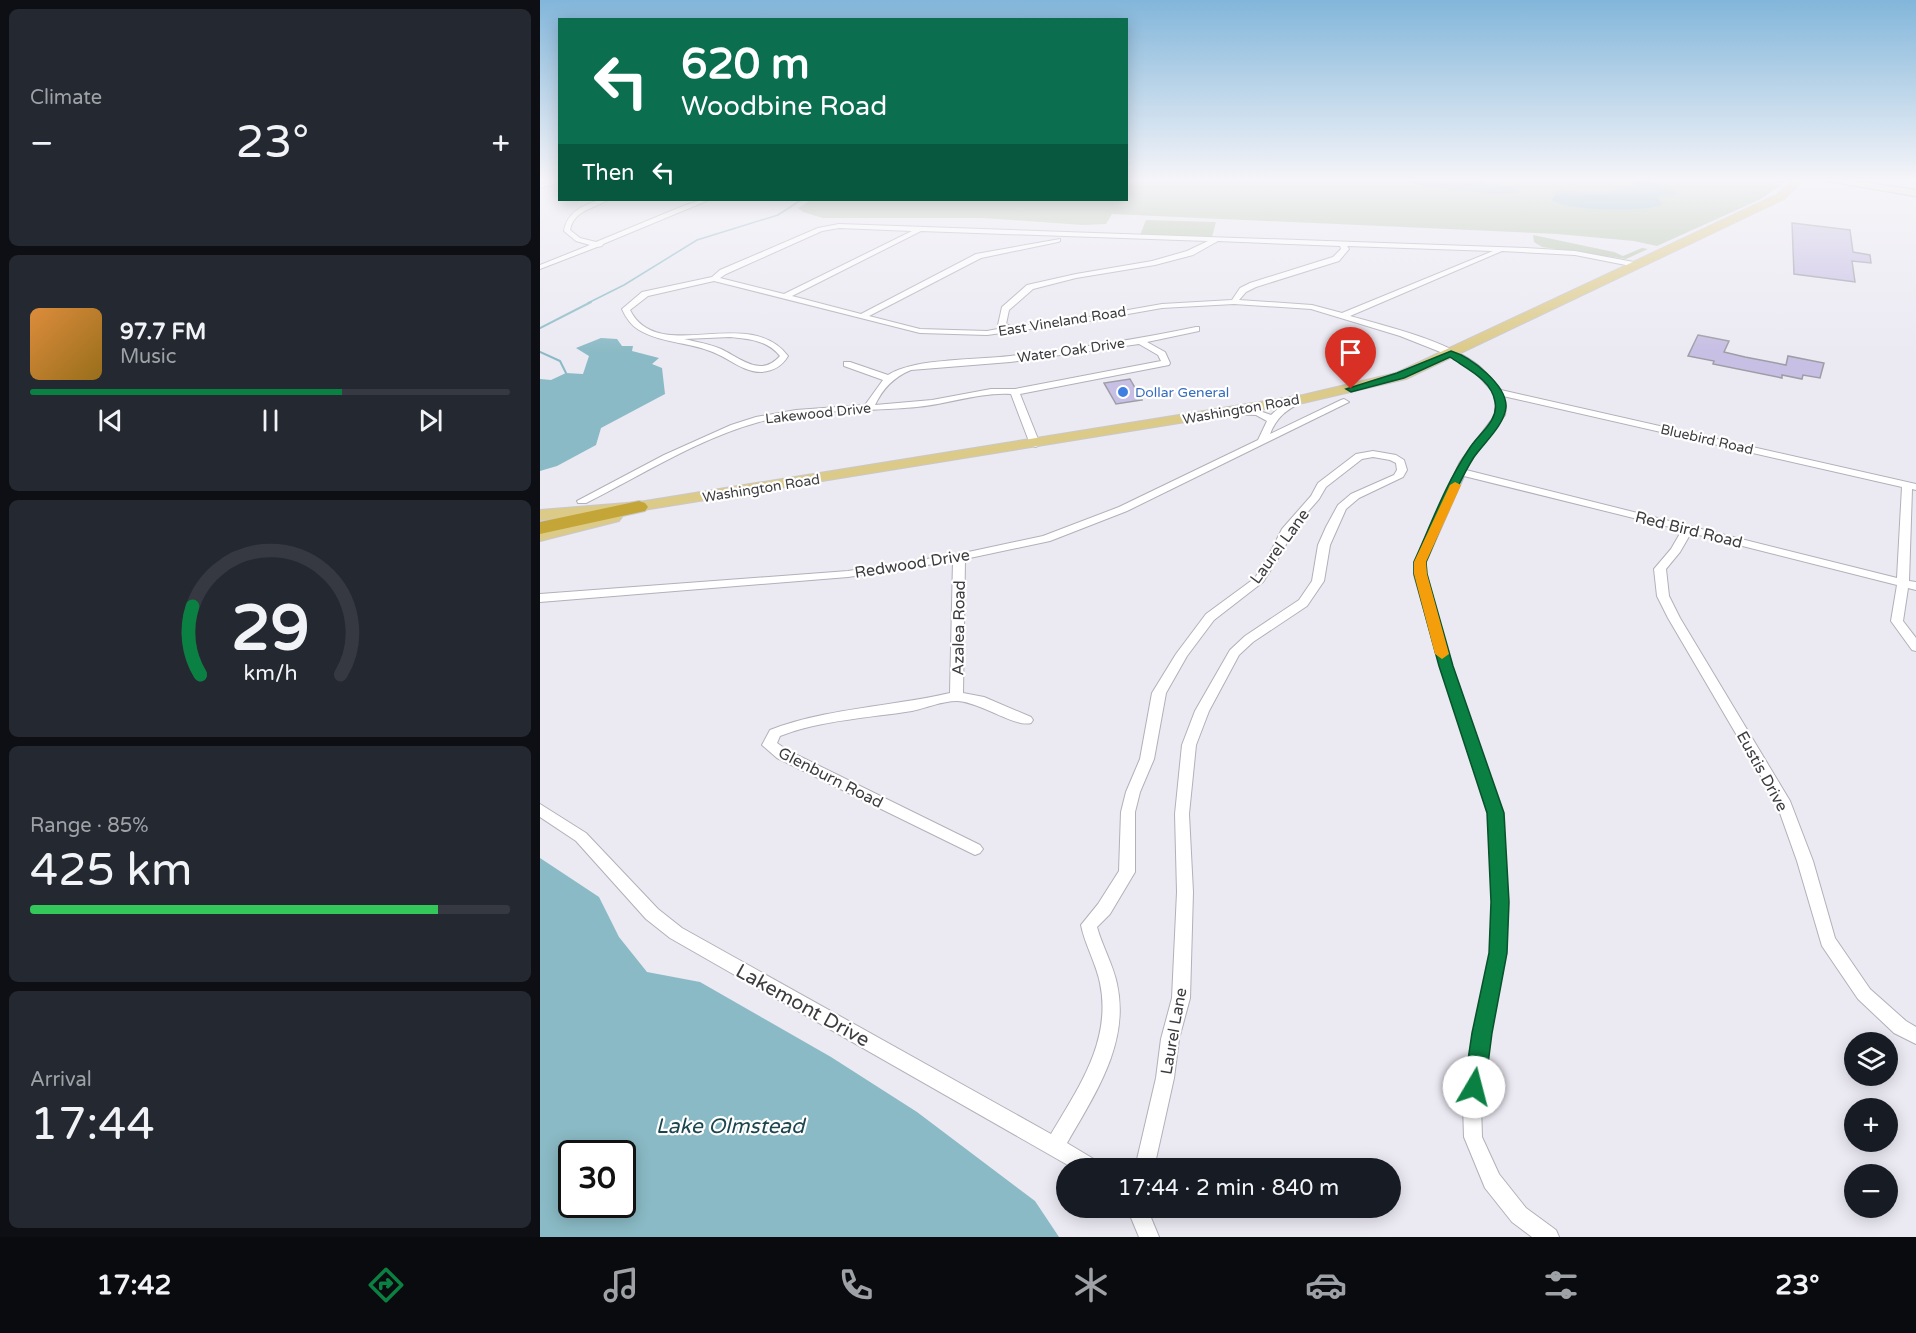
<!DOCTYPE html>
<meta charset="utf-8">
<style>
:root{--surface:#171b24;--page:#242831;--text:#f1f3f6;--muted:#9ea1a6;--line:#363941;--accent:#0b8043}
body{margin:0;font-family:"Varela Round",sans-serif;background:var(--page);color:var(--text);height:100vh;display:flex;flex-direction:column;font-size:22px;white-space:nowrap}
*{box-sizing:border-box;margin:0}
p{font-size:20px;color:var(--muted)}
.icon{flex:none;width:33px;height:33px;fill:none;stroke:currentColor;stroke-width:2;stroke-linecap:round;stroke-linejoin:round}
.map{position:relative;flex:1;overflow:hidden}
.side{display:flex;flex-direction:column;gap:9px;padding:9px;background:#0d0f14;width:540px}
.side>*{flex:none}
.top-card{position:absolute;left:18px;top:18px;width:570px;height:183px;border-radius:0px;box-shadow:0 3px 15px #0003;background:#0b6e4f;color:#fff;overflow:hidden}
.buttons{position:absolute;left:1304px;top:1032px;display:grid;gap:12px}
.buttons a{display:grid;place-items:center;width:54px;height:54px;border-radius:50%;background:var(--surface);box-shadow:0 3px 15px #0003;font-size:30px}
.speed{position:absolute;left:18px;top:1140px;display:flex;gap:12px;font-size:30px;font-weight:700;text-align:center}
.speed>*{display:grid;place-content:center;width:78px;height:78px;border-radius:50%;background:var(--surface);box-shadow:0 3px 15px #0003;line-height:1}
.speed .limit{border:3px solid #111;border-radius:9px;background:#fff;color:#111}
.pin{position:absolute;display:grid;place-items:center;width:51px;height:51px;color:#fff;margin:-62px -26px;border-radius:50% 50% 50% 0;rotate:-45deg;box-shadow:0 0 6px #0007}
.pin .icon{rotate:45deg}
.me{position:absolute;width:66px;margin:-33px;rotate:8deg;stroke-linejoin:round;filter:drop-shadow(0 0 4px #0008)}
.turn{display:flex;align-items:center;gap:21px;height:126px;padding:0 24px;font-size:27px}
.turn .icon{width:78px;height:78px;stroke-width:2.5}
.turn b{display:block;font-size:42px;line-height:51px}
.then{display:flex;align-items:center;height:57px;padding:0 24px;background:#0003;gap:12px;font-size:22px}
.big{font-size:45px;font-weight:600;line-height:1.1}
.side .tile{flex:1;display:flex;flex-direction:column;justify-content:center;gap:9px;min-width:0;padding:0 21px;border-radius:9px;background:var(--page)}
.side .dial{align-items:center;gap:0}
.dial svg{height:156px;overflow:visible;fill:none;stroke:var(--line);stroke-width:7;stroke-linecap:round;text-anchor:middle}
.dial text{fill:var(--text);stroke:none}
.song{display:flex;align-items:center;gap:18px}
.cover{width:72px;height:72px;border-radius:9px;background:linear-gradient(135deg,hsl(30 70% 55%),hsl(40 70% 35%))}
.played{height:6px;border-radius:3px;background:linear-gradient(90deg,var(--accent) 65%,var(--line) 65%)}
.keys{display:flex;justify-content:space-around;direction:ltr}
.heat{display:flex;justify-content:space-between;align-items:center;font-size:33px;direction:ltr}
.charge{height:9px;border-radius:4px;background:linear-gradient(90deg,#34c759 85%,var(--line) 0)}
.trip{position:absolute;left:516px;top:1158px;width:345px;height:60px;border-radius:30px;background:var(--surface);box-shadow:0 3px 15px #0003;font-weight:600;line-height:60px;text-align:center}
.tab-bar{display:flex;height:96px;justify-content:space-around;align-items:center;background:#090b0e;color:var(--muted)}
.tab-bar .icon{width:42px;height:42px}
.tab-bar .current{color:var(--accent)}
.tab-bar b{font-size:27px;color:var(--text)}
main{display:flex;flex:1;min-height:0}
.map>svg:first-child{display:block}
</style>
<main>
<section class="side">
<div class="tile"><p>Climate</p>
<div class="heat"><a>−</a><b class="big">23°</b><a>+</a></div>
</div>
<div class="tile">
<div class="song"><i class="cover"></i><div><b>97.7 FM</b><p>Music</p></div></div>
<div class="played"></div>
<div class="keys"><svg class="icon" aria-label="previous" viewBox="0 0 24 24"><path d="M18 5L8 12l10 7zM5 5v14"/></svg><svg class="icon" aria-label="pause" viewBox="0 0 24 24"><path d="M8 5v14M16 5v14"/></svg><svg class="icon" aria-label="next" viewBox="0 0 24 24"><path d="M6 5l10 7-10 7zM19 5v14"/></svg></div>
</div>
<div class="tile dial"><svg viewBox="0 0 100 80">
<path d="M14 69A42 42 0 1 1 86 69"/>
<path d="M14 69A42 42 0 0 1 10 34" stroke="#0b8043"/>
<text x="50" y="56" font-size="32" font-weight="700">29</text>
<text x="50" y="72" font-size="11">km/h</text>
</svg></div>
<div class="tile"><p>Range · 85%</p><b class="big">425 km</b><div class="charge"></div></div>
<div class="tile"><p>Arrival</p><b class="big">17:44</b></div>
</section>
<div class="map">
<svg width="1376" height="1237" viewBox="0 0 1376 1237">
<rect width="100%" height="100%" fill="#ebe9f2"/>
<g fill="#b7c6ad">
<path d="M587,179H1249L1221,199L1117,246L1094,241L1017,234L572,214L566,224L543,225L443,218H283L263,212L258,208L271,200H586Z"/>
<path d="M606,220L676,222L672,237L600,235Z"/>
<path d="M993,235L1074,252L1083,256L1102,248L1108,249L1086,259L1002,247L994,242Z"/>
</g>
<g fill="#8abac5" fill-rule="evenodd">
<path d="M870,179H947L942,184L974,187L978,191L977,193L961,194L887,187L876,184Z"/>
<path d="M1092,179C1101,179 1135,188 1139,195L1120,196L1118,198L1123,204C1108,213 1024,211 1012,200L1016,192L1020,190L1062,194L1095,185Z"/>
<path d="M61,338L77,339L82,346H93L92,351L119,358L112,364L122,368L125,394L61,428L56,445L17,466L0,471V379L11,380L26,373L43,374L49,356L36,348Z"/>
<path d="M0,858L59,897L79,937L107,972L160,982L291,1057L377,1112L495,1201L519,1237H0ZM32,1154H82V1204H32Z"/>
</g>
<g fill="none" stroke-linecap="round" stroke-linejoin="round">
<path stroke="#8abac5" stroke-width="1.5" d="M48,303L84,285L157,240L238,215L261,200"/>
<g stroke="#8abac5" stroke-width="2">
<path d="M0,328L51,302"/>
<path d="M0,352L20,361L26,373"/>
</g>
</g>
<g fill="#c7bfe4" stroke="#9e9da5" stroke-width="1.5">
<path d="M1252,223L1310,230L1313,252L1330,255L1331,263L1312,261L1315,282L1254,274Z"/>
<path d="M1158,335L1189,341L1184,352L1205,357L1246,365L1248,356L1284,363L1280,378L1263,375L1262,379L1242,375V378L1173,364L1174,361L1148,356Z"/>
<path d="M590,379L602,400L576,404L564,383Z"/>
</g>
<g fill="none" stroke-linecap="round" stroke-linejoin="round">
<g stroke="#b2b0b9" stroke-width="2">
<g id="street">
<path d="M16,179H20V182L0,188V184Z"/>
<path d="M60,200H68C53,209 34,210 30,230L40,238L56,242L143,206L161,200H169L63,244L62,246L57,247L0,269V265L50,245L36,241L24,231C27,212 43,205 60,200Z"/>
<path d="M299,224L986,248L1035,251L1099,263L1100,265L1096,267L1035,255L962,251L810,316C849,327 908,341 939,366C947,373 954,382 961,390L1376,484V490L1372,489L1369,581L1376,582V590L1368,588L1363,621L1376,638V651L1372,650L1351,621L1357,585L1151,533L1140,552L1126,569L1129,596L1140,618L1250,801L1273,861L1295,938L1330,989L1366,1021L1376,1027V1044L1354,1033L1318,999L1282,946L1257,861L1236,802L1128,618L1117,596L1114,569L1131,549L1142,530L924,476L886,562V575L912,666L962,813L968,902L966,953L951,1033L941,1105L942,1137L959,1174L986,1208L1016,1230L1019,1237H992L972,1222L945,1188L924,1137L923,1105L933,1033L950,953L952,902L948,813L900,666L874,575V562L920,462L955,415L956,405L954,393L933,370L908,355L860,336L771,309L694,304L622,308L543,322L447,335L380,333L174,281L108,296L90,310C118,366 209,304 248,356C242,366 234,371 221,372C202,372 188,357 170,351C147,342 121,343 99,330C91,325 86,318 82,309L102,292L172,277L180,270L278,228ZM299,228L372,231L244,294L180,278L186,274L282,231ZM381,231L668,241L647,251L612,261L536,274L487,285L462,307L458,325L463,328L447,331L380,329L329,316L441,258L518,242L520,241V239L436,254L321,314L252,296ZM678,241L800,246L801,249L793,257L710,283L700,288L692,300L622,304L543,318L473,327L466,324L469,310L493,289L536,278L615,265L653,255ZM807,246L953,251L802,313L772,305L699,300L706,292L716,287L799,261L809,249ZM190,337C209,339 227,340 240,356C221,378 200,358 181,349C170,344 157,342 144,339ZM963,396L1362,487L1357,578L926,470L930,462L965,415L966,405Z"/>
<path d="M656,327H659V331L607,342L625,352L630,363L629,365L480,394L500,444L498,446L495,447L490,444L471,394C439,392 409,404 377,407C325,412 270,408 219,422C157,439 102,475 46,503H38L37,501L124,455L191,425L216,417L256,410L325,405L343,380L304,366V362H310L348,375C374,358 437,360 470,356C532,349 595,340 656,327ZM599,344L618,355L621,361L475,389H451L392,400L335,405C343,388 354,377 371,370L470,362Z"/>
<path d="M759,397L762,398V402C746,410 737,417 730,434L801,400L804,399L809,402L587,511L510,541L425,559L423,693L444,697L491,717L493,720L491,723C476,728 438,701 417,701C402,701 386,708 372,711C328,718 282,720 240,736L237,743L247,750L440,845L443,849L440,853L435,855L237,758L222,745L230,730C287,708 350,707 410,693L413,561L308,577L0,602V594L308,571L419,554L503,536L579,507L718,440L727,421L716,415L690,414V410L714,409L731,415L741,406Z"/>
<path d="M833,451L856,455L864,460L867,470L863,477L819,498L806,509L790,545L784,581L767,606L713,642L699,655L669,711L656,745L649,814L653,892L650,998L639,1039L634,1078L614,1168H595L616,1078L621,1039L632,998L637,892L635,814L642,745L655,711L690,650L705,636L759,600L772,581L778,545L786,527L798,505L811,494L854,475L857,470L856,463L850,460L833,457L822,459L786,487L779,499L752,530L744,549L723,582L674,620L647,656L626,693L614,759L600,792L595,812V872L570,914L557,927C562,946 573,964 577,984C590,1043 555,1094 527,1143L557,1161L559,1168H533L130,938L106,919L36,841L0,817V804L46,833L118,909L142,928L511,1134C539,1087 572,1040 560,983C556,963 545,945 541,925L558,904L579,871L581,812L586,792L600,759L612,693L636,654L666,614L715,578L732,549L742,529L771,496L778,483L816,454Z"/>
<path d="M587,1208H607L619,1237H599Z"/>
</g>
</g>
<g stroke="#b2b0b9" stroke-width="3">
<path id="secondary" d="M1276,179H1300L1376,190V196Z"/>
</g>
<g stroke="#c9c8ca" stroke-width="2">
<path id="primary" d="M1254,179H1265L1244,199L866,379L763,403L79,514L82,517L79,521L0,541V531L59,515L0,520V510L99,502L763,395L856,373L1236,195Z"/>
</g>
<g stroke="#c9c8ca" stroke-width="2">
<path id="highway" d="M99,501L105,503L108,507L105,511L0,534V522Z"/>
</g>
<use href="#street" fill="#fff" fill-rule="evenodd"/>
<use href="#secondary" fill="#ede4c3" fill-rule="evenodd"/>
<use href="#primary" fill="#dcca88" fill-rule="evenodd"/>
<use href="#highway" fill="#c4a638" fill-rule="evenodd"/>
</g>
<linearGradient id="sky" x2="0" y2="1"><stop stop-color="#82b6da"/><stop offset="0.51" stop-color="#f6f5f9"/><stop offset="1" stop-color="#f6f5f9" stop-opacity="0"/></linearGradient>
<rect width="1376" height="353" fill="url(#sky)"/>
<path fill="#0b8043" stroke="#07532c" stroke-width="1.5" d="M911,351C931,357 967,385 966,407C965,424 944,443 934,457C915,487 901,528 886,562L887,574L913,666L964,813L969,902L967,953L952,1033L945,1087L942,1094L934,1097L927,1094L924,1087L932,1033L949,953L951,902L947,813L899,666L874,574V562C891,524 906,483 929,449C938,434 959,421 955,402C952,380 927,369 910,357L864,378L811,392L806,389L857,373Z"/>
<path fill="#f59e0b" d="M915,482L921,485L886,562L887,574L909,654L902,659L895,654L874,574V562L910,485Z"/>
<circle fill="#3f7fe0" stroke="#fff" stroke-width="2" cx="583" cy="392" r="6"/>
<g text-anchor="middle" stroke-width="4.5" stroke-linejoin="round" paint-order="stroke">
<g font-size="14" fill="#3d3c40" stroke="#fff">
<text transform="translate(522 321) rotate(-9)" y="5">East Vineland Road</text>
<text transform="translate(531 350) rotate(-8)" y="5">Water Oak Drive</text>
<text transform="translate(701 409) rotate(-10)" y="5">Washington Road</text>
<text transform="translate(278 413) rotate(-6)" y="5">Lakewood Drive</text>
<text transform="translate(1167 439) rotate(13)" y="5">Bluebird Road</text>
<text transform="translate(221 488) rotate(-9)" y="5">Washington Road</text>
</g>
<g font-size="14" fill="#366cbe" stroke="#fff" text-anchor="start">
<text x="595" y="397">Dollar General</text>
</g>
<g font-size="16" fill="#3d3c40" stroke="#fff">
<text transform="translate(1149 529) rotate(14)" y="6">Red Bird Road</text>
<text transform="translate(739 546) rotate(-54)" y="6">Laurel Lane</text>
<text transform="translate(372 563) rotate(-9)" y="6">Redwood Drive</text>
<text transform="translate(418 628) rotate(-89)" y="6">Azalea Road</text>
<text transform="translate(1223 771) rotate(61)" y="6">Eustis Drive</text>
<text transform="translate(291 777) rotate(27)" y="6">Glenburn Road</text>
<text transform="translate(633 1031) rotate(-80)" y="6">Laurel Lane</text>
</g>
<g font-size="20" fill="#3d3c40" stroke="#fff">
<text transform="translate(263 1005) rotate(29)" y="7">Lakemont Drive</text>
</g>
<g font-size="21" font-style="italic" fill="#1b464e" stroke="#fff">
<text x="190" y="1133">Lake Olmstead</text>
</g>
</g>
</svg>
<div class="buttons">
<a><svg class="icon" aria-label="layers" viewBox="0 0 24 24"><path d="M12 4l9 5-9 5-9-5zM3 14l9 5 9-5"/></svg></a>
<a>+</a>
<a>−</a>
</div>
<div class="speed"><div class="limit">30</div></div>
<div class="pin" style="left:811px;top:389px;background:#d93025"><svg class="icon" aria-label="arrive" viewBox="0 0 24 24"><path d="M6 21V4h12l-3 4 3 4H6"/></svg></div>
<svg class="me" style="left:934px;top:1087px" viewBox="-20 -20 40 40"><circle r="19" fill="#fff"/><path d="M0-13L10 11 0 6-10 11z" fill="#0b8043"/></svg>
<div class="trip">17:44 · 2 min · 840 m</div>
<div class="top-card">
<div class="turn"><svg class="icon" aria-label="left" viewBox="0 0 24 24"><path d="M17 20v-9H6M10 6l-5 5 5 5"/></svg><div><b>620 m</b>Woodbine Road</div></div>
<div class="then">Then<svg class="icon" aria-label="left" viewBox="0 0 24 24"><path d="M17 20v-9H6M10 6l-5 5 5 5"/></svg></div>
</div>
</div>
</main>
<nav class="tab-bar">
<b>17:42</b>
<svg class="icon current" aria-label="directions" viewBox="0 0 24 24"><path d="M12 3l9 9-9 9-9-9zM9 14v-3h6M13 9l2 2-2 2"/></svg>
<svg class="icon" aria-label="music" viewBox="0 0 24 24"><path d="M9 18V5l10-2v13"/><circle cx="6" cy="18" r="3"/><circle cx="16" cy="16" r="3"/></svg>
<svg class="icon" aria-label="phone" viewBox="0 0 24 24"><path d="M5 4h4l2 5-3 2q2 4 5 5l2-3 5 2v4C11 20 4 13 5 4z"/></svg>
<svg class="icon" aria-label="climate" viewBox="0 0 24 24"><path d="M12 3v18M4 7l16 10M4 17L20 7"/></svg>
<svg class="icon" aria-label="car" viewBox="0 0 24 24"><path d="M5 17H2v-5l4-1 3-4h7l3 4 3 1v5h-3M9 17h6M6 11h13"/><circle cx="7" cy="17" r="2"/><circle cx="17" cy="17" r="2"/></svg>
<svg class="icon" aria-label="filters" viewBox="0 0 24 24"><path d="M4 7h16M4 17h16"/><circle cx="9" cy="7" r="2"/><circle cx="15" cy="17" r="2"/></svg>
<b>23°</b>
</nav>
